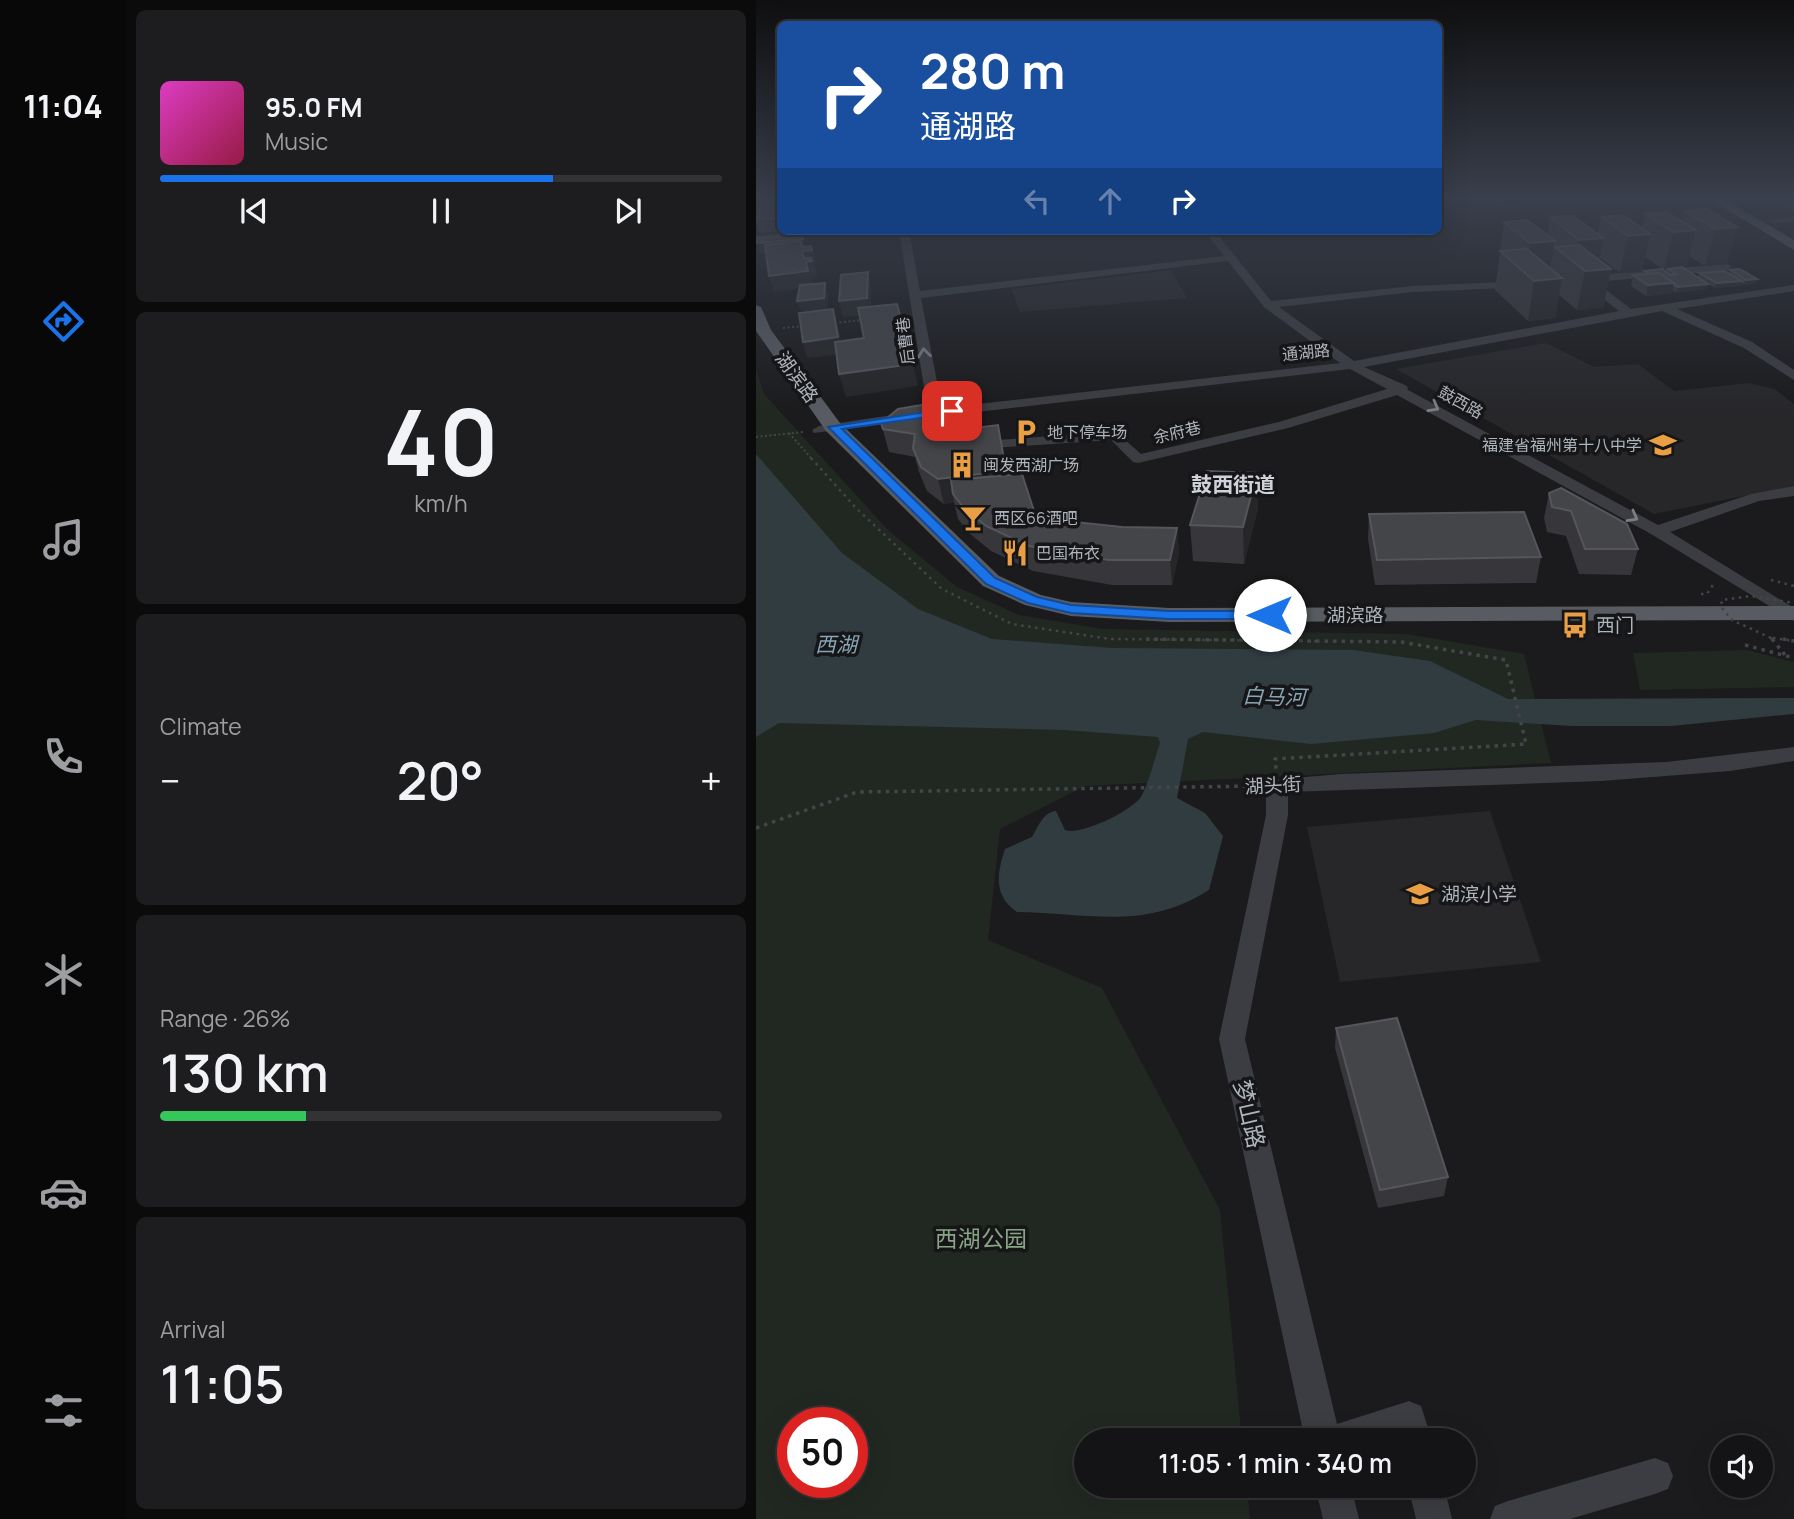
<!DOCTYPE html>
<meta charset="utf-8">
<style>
:root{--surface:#141416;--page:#1d1d1f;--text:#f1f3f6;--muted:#9d9ea1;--line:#333335;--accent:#1a73e8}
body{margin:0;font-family:Manrope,"Noto Sans SC",sans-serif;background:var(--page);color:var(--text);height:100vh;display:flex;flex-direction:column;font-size:26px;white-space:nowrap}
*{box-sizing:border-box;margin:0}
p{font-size:23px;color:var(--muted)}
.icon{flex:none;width:38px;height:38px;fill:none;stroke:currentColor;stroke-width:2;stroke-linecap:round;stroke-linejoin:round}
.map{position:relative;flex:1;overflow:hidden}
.details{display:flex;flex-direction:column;gap:10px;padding:10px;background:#0b0b0c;width:630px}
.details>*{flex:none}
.hud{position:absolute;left:21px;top:21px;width:665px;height:214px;border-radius:10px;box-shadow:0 7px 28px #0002,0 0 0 2px var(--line);background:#1a4fa0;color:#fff;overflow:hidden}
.controls{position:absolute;left:954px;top:1435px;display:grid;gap:14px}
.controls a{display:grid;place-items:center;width:63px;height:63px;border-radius:50%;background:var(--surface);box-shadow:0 7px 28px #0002,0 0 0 2px var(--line);font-size:35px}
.speed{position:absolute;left:21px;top:1407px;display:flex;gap:14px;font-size:35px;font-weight:700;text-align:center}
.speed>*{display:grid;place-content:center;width:91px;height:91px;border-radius:50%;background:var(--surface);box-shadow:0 7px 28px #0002,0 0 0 2px var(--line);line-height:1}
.speed .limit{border:10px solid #d22;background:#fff;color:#111}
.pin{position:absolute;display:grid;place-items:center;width:60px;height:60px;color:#fff;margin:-30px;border-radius:14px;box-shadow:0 4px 10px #0006}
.me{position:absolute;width:77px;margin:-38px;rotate:270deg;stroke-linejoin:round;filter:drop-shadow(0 0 5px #0008)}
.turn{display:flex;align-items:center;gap:24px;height:147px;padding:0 28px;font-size:32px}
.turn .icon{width:91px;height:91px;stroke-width:2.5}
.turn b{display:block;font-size:49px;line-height:60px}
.lanes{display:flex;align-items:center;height:66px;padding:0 28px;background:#0003;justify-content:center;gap:35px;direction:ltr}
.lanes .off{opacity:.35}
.big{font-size:52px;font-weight:600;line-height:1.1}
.details .tile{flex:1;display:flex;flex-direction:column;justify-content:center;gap:10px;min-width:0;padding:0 24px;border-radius:10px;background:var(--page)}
.details .dial{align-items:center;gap:0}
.dial b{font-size:91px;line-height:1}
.song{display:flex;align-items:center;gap:21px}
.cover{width:84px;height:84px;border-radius:10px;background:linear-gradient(135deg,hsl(310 70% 55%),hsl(340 70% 35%))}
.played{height:7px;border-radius:4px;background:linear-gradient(90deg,var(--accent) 70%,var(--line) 70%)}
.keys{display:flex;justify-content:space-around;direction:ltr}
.heat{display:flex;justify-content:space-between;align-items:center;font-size:38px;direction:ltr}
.charge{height:10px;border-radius:5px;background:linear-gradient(90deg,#34c759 26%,var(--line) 0)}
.trip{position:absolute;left:318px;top:1428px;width:402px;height:70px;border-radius:35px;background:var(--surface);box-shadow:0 7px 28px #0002,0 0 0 2px var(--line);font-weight:600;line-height:70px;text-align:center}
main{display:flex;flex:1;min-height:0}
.tabs{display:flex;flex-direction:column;width:126px;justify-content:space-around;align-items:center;background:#080809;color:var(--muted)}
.tabs .icon{width:49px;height:49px}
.tabs .active{color:var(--accent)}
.tabs b{font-size:32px;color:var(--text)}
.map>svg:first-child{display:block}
</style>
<main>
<nav class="tabs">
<b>11:04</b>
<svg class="icon active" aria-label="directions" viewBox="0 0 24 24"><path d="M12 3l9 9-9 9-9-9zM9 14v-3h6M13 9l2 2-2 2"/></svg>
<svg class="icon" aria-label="music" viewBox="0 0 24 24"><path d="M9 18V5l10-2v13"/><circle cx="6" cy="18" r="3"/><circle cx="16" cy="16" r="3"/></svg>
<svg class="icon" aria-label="phone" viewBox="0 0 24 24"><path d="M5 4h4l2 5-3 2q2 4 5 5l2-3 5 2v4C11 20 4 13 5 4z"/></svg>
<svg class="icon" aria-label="climate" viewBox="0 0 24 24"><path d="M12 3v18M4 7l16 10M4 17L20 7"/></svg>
<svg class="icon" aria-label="car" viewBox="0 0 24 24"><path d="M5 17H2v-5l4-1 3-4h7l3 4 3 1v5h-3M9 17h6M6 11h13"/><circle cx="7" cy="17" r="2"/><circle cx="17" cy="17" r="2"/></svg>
<svg class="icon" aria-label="filters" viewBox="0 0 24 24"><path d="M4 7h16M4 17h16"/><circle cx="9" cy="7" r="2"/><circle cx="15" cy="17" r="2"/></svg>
</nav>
<section class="details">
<div class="tile">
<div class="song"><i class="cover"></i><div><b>95.0 FM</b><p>Music</p></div></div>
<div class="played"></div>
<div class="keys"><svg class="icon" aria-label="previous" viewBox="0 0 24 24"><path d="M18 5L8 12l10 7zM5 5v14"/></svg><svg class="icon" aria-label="pause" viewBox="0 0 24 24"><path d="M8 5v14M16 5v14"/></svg><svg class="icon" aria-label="next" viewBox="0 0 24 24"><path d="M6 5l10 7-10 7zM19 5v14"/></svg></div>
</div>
<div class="tile dial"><b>40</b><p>km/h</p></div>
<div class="tile"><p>Climate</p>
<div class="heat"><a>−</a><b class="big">20°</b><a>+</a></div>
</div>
<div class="tile"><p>Range · 26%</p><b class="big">130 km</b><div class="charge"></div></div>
<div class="tile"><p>Arrival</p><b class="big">11:05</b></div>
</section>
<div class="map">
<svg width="1038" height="1519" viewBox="0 0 1038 1519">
<rect width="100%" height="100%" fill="#1b1b1d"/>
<g fill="#27272a">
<path d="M415,270L431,298L264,312L255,289Z"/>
<path d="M790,343L838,367L882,364L918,391L993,383L1019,389L1038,404V486L898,514L640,369Z"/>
<path d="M734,811L785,962L584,982L551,827Z"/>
</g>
<g fill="#212821" fill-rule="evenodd">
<path d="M0,370L8,394L132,530L201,587L263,615L347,629L651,634L768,654L795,763L329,786L244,829L232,940L346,988L464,1210L486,1440H331V1486H491L494,1519H0ZM37,1423H96V1482H37Z"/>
<path d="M991,650L1038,662V687L884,690L877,653Z"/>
</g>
<path fill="#313c41" d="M0,454L86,553L162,609L236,639L356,648L597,650L674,661L752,699L1038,698V714L915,726H815L720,720L678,733L555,744L447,732L432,739L421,798L449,813L467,836L453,890C389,931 332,913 261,912C237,896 241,873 249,849L276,837C282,827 287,812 300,811L309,830C324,836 379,810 386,795C394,779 398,760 404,743L402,737L309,730L23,723L0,737Z"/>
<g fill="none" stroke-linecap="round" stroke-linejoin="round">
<g stroke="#424549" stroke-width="2" stroke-dasharray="2 2.5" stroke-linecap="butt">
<path d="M79,323L106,320"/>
<path d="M27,328L47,326"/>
<path d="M33,433L56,459"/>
<path d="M0,437L47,432"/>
</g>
<g stroke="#424549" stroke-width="2.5" stroke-dasharray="2.5 4.5" stroke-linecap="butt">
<path d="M55,458L100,508L186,589L256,624L354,639L560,641"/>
<path d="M1015,580L1038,586"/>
<path d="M945,594H951L958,583"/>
<path d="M1015,638L1018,641"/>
<path d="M1017,638L1038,641"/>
</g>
<g stroke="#424549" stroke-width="3.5" stroke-dasharray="3.5 5" stroke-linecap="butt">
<path d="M390,639L645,642L750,660L770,744L519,759L520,769"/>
<path d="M1016,639L1029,655"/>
<path d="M1027,639L1038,641"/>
<path d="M989,645L1038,658"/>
<path d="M0,828L101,792L501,786"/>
</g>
<g fill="#3c3d42" fill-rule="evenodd">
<path d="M1033,199L985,205L980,202L988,199Z"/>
<path d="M1038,216V222L1017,223L1012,220Z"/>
<path d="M56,231H95L0,242V236Z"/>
<path d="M143,231H153L164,291L468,256L449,231H459L515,301L657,286L768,281L774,284L768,287L657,292L523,307L598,361L863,311L827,283L819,280L829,276L971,264L976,267L971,270L840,282L875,309L1038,285V291L921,309L996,342L1038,370V380L988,348L906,311L608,367L651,386L652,390L902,525L995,494L1038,486V496L1003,501L914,532L1038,608V621L895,534L641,395L532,428L382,463L377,462L355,440L222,449L190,416L58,433L56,430L63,426L183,408L168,387ZM472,261L508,307L584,363L196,407L182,387L165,298ZM594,369L631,389L523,422L385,454L359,431L231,441L204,414Z"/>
<path d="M1038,747V761L974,771L845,781L532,792V815L489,1039L581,1424L653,1401L665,1406L676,1440H549L463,1039L510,815V785L513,780L585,774L910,762Z"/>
<path d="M899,1458L912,1463L917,1476L912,1489L899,1494L814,1519H734L739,1506L752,1501Z"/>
<path d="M559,1486H595L603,1519H567Z"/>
<path d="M652,1486H688L696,1519H660Z"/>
</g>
<g fill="#585b61" fill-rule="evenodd">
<path d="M953,199H968L1038,240V250Z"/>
<path d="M0,305L5,307L15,330L84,423L243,576L285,595L315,602L413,608L1038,606V620L413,622L315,616L269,605L227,586L70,431L0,331Z"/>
</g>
<path stroke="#424549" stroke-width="2.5" stroke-dasharray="2.5 4.5" stroke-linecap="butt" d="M1015,638L976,620L965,607L966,600L995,596L1038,603"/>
</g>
<g fill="#37373b">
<path d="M24,199V231H47L49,247L55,246L61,265H58L61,277H55L56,284L72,293L71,309L45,311L43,288L18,291L13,276L10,253H4L22,237V232L3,233L0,219Z"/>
<path d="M730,199H775L774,206L747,209Z"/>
<path d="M1029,199H1038V213L1027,206Z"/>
<path d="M929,211L981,227L971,264L949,266L933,256L930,268H927L942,278L943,273H973L974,270L1001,279L999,284L988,285L985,283L984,286L959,288L952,284L950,289L920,293L917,290L916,293L890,296L875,286L877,275L888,274L889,271L911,272L912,269L908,270L889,257L886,272L864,273L844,258L843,260L855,269L847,308L821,310L803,295L799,318L772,321L739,290L748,222L791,236L794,217L842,233L845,217L886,228L889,214L927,222Z"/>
<path d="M125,423L203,430L251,475L278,511L300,520L366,527L421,528L423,553L416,585H356L277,571L235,551L213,533L202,519L198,502L188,504L171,491L163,472L159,457L133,452Z"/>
<path d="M501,473L502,508L488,564L437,561L434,525Z"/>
<path d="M793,493L882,549L875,575L823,574L810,536L791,532L788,518Z"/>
<path d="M613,514L785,557L780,583L619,585L612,539Z"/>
<path d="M580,1028L692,1177L688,1196L622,1208L579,1048Z"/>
</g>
<g fill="#262629">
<path d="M3,199H21L0,217V203Z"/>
<path d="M748,199H775L774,206L747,209Z"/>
<path d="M981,227L971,264L949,266L959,229Z"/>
<path d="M940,230L930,268L908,270L917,232Z"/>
<path d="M47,231L49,236V249L56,250L61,265H58L61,277H55L57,286L18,291L13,276L48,258L47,249L4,253L1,243Z"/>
<path d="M894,234L886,272L864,273L872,236Z"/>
<path d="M848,238L841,270L855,269L847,308L821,310L829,271L819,263L823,240Z"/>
<path d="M799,241L792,280L769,273L774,243Z"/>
<path d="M112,272L115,288V314L87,317L83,301Z"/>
<path d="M806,278L799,318L772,321L778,281Z"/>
<path d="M1001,279L999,284L988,285L990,280Z"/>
<path d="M986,281L984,286L959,288L961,283Z"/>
<path d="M69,283L72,293L71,309L45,311L41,301Z"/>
<path d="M918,283L916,293L890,296L892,285Z"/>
<path d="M952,284L950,289L920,293L922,287Z"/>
<path d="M77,309L82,325L87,354L51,358L47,342Z"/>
<path d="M157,364L162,386L90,397L83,374Z"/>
<path d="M250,471L255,495L197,494L198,502L188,504L182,479Z"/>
<path d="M501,473L502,508L488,564L487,527Z"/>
<path d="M421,528L423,553L416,585L414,560Z"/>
</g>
<g fill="#444549" stroke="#54565b" stroke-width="2">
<path d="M24,199V218L0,219L8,200Z"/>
<path d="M951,209L981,227L959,229L929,211Z"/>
<path d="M911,212L940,230L917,232L889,214Z"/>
<path d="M867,215L894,234L872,236L845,217Z"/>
<path d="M817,216L848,238L823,240L794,217Z"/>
<path d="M771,220L799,241L774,243L748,222Z"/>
<path d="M24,228V231H46L47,239L1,243V238L22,237L23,229Z"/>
<path d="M45,241L46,247L55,246L56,250L46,251L48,258H55L56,261L50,262L52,271L13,276L9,245Z"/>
<path d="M823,245L855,269L829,271L799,247Z"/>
<path d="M771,249L806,278L778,281L744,251Z"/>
<path d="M926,267L952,284L922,287L918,285V283L903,273L893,274L889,271L906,269L914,275L920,274L912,269Z"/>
<path d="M984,269L1001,279L990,280L974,270Z"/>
<path d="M969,271L986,281L961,283L943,273Z"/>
<path d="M112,272L111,298L83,301L85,275Z"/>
<path d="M903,273L918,283L892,285L877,275Z"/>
<path d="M69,283L68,298L41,301L44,285Z"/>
<path d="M141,304L157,364L83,374L79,342L108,338L102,308Z"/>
<path d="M77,309L82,337L47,342L43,313Z"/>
<path d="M196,400L203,430L242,425L250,471L182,479L165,467L157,448L159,434L127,429L125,423L142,409Z"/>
<path d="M451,471L501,473L487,527L434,525Z"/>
<path d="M266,474L278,511L300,520L366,527L421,528L414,560H353L273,546L230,526L208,508L197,494L195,480Z"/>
<path d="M805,488L871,524L882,549H829L815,511L796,507L793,493Z"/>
<path d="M768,512L785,557L621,560L613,514Z"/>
<path d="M641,1018L692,1177L624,1190L580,1028Z"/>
</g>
<defs><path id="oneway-chevron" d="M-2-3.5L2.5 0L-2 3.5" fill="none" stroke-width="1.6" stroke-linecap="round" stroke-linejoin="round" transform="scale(1.75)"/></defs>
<g stroke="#7b7e85">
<use href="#oneway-chevron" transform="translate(168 353) rotate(-97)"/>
<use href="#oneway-chevron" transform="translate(678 407) rotate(29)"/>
<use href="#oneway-chevron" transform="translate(877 517) rotate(29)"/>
</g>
<linearGradient id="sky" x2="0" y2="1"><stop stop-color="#0f0f10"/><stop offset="0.48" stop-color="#393f4c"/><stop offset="1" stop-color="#393f4c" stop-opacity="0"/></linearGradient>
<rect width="1038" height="412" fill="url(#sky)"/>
<path fill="#1a73e8" stroke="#114b97" stroke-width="2" d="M196,408L202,411L200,413L86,429L239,578L281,597L315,605L413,611H514L520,615L514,619H413L315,613L272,603L230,584L72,427Z"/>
<defs>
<g id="parking-bare" transform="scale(2.1)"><path d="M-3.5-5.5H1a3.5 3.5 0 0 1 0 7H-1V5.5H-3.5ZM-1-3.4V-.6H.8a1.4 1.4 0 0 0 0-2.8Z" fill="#eb9f44" stroke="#161618" stroke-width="2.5" paint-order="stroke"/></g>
<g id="school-bare" transform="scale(2.1)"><path d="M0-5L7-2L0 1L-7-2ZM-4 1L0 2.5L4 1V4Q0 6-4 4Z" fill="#eb9f44" stroke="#161618" stroke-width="2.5" paint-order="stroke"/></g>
<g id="building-bare" transform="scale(2.1)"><path d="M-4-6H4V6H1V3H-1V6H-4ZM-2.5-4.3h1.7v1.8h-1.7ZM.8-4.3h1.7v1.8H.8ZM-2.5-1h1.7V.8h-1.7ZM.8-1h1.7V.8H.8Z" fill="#eb9f44" stroke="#161618" stroke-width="2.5" paint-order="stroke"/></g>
<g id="bar-bare" transform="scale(2.1)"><path d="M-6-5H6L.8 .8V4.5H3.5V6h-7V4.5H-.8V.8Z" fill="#eb9f44" stroke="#161618" stroke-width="2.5" paint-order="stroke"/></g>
<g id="restaurant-bare" transform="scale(2.1)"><path d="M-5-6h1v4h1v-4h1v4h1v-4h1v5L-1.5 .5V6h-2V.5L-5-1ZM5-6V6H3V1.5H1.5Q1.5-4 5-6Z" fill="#eb9f44" stroke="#161618" stroke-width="2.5" paint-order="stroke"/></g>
<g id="bus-bare" transform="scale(2.1)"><path d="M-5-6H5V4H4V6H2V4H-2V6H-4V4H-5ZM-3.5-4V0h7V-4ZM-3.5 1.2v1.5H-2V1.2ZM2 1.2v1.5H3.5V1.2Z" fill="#eb9f44" stroke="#161618" stroke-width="2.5" paint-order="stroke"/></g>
</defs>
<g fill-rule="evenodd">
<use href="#parking-bare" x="270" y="432"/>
<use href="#school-bare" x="907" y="445"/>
<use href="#building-bare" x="206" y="465"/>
<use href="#bar-bare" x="217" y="518"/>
<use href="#restaurant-bare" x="259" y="553"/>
<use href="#bus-bare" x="819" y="625"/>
<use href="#school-bare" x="664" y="894"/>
</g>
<g text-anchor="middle" stroke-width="7" stroke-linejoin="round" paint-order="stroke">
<g font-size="16" fill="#aeb4bc" stroke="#161618">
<text transform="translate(149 341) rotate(-97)" y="6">后曹巷</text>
<text transform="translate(550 352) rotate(-6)" y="6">通湖路</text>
<text transform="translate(705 402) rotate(29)" y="6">鼓西路</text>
<text transform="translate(421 432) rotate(-13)" y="6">余府巷</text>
</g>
<g font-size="16" fill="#aeb4bc" stroke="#161618" text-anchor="start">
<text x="291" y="438">地下停车场</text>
<text x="886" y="451" text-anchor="end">福建省福州第十八中学</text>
<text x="227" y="471">闽发西湖广场</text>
<text x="238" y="524">西区66酒吧</text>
<text x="280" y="559">巴国布衣</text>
</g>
<g font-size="19" fill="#aeb4bc" stroke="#161618">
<text transform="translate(41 377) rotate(54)" y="7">湖滨路</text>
<text x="599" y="622">湖滨路</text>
<text transform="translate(517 785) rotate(-3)" y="7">湖头街</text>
</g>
<g font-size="19" fill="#aeb4bc" stroke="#161618" text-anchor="start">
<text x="840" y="632">西门</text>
<text x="685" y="901">湖滨小学</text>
</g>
<g font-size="21" font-weight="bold" fill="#cfd2d8" stroke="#161618">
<text x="477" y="492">鼓西街道</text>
</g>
<g font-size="21" font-style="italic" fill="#87a5b5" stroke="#161618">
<text x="80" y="652">西湖</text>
<text transform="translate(518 697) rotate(2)" y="7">白马河</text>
</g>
<g font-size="23" fill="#aeb4bc" stroke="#161618">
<text transform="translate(493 1114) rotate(77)" y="8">梦山路</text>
</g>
<g font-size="23" fill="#88a686" stroke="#161618">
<text x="225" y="1247">西湖公园</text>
</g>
</g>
</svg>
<div class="controls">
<a><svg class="icon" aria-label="sound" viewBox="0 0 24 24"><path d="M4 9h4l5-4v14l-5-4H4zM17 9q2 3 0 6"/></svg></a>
</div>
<div class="speed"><div class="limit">50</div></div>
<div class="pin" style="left:196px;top:411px;background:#d93025"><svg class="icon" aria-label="arrive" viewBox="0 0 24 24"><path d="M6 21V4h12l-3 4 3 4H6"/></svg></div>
<svg class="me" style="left:514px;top:615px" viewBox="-20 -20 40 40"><circle r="19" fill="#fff"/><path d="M0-13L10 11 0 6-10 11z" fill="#1a73e8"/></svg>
<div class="trip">11:05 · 1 min · 340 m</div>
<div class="hud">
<div class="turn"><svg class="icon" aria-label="right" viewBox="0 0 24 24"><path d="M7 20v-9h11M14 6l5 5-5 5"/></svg><div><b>280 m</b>通湖路</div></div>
<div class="lanes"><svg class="icon off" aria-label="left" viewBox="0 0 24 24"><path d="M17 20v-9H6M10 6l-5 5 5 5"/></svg><svg class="icon off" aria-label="ahead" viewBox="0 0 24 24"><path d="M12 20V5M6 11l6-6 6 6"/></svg><svg class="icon" aria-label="right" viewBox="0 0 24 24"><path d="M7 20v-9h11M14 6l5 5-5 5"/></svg></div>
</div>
</div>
</main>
